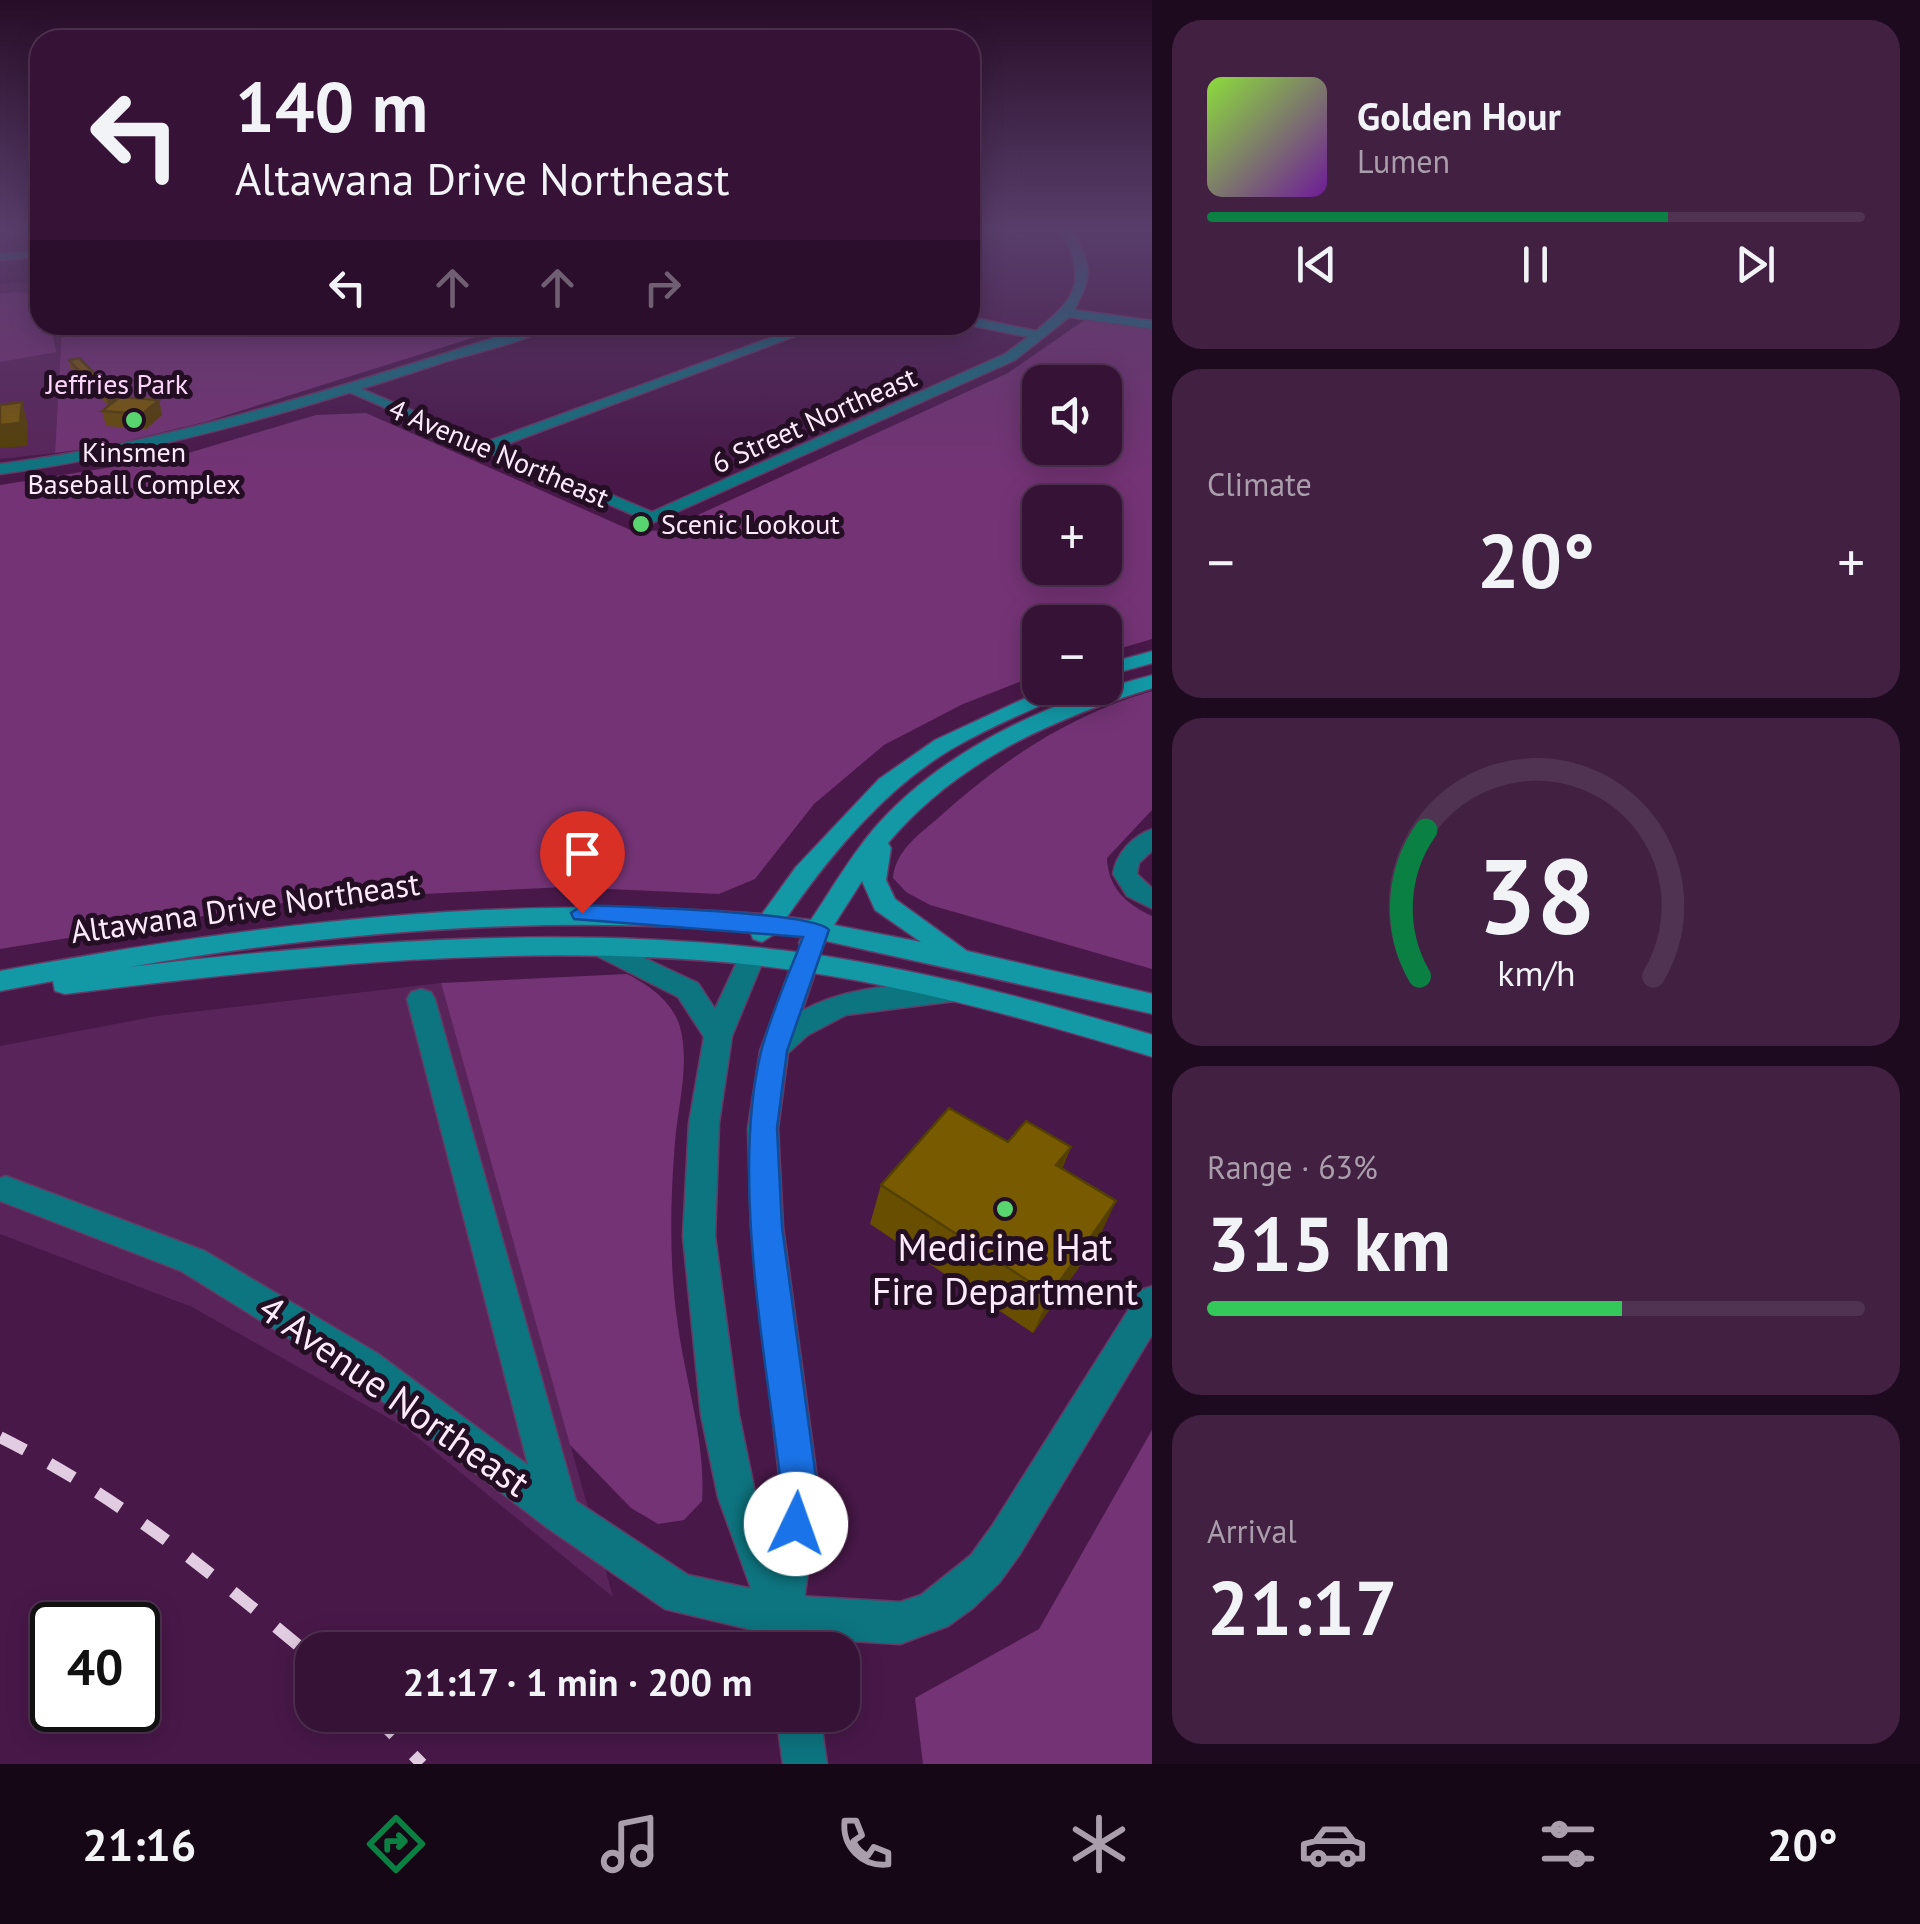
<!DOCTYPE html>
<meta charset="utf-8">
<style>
:root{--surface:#361237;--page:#412042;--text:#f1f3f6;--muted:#aa9ead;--line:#503252;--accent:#0b8043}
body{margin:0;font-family:"PT Sans",sans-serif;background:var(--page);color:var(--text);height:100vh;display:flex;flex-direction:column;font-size:38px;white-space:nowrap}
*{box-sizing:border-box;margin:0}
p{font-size:32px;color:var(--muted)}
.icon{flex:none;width:55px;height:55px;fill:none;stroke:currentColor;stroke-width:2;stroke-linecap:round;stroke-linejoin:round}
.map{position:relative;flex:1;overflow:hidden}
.side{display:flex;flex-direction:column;gap:20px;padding:20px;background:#1e0a1e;width:768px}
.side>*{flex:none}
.guide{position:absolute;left:30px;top:30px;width:950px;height:305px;border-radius:30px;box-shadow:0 5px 25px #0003,0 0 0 2px var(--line);background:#361237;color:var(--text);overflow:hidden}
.controls{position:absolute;left:1022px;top:365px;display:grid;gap:20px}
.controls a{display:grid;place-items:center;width:100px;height:100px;border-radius:20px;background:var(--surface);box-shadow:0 5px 25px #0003,0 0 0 2px var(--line);font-size:50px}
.speed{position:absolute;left:30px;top:1602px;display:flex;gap:20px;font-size:50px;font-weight:700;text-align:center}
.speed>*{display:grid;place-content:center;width:130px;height:130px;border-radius:50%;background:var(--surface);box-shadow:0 5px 25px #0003,0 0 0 2px var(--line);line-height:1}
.speed .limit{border:5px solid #111;border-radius:15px;background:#fff;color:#111}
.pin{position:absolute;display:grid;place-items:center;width:85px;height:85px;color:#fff;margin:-102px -42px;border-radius:50% 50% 50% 0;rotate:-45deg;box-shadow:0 0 10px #0007}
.pin .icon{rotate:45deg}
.me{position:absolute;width:110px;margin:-55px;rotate:3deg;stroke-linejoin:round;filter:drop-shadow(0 0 8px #0008)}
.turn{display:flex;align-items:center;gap:35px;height:210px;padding:0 40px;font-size:45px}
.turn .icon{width:130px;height:130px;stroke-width:2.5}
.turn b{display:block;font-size:70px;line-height:85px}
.lanes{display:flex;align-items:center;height:95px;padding:0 40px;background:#0003;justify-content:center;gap:50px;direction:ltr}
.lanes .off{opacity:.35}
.big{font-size:75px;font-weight:800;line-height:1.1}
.side .card{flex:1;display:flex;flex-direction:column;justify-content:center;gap:15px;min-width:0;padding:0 35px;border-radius:30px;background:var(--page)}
.side .dial{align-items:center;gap:0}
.dial svg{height:260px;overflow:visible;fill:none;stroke:var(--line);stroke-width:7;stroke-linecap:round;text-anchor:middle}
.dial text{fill:var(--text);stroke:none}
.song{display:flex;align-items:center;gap:30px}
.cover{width:120px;height:120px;border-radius:15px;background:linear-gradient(135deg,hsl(90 70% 55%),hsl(280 70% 35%))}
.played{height:10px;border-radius:5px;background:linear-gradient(90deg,var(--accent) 70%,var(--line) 70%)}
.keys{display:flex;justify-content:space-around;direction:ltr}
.heat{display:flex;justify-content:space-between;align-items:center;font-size:55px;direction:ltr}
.charge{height:15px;border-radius:8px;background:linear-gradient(90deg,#34c759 63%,var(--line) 0)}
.trip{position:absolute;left:295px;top:1632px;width:565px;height:100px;border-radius:30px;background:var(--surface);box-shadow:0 5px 25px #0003,0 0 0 2px var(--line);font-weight:800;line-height:100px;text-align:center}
.tab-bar{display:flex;height:160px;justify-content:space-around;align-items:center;background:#160716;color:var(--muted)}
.tab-bar .icon{width:70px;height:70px}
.tab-bar .selected{color:var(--accent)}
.tab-bar b{font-size:45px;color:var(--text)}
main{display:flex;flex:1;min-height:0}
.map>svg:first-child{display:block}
</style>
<main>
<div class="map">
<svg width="1153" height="1764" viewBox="0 0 1153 1764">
<rect width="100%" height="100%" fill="#481849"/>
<g fill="#582459">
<path d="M40,281V325H62L55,453L0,459V284Z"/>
<path d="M441,983L613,1597L406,1428L192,1307L0,1234V1046L157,1016Z"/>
</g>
<g fill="#743375" fill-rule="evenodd">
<path d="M15,292L29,293L40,305V325H51L56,352L0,362V294Z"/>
<path d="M1086,319L1152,328V639L1105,653V622H1040V674L963,704L884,745L814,804L755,879L719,894L565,887L302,900L0,949V485L175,457L316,415L366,413L635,532L665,530L1008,373ZM1040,382H1105V448H1040ZM1040,502H1105V568H1040Z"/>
<path d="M62,325H466L485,334L205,422L105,446L55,453Z"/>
<path d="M1152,691V810L1107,858C1108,888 1126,904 1152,916V969L930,905L906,892L893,878C895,852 918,835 937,819C1001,761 1069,715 1152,691Z"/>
<path d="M627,974C649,985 673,1002 680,1027C690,1065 678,1104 675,1142C670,1202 669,1266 678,1326C686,1384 706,1442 702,1501L684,1520L658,1524L631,1508L570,1445L441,983Z"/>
<path d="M1152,1430V1764H923L915,1698L1039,1629Z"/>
</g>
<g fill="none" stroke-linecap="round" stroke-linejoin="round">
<g stroke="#653a65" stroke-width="3">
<g id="minor">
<path d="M1061,229H1071C1091,266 1094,273 1074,310L1153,321V329L1069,317L1015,360L652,523L340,388L352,385L486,442L806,325H824L499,447L652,512L1005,354L1028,337L970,325V317L1036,331C1080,296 1086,279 1061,229Z"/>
<path d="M40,251V257L0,260V254Z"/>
<path d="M480,325H498L521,335L515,339Z"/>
<path d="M1153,829V850L1139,863L1137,874L1153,889V909L1127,896L1113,874C1116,854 1133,835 1153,829Z"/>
<path d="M421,989L431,992L435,999L576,1501L688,1575L782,1595L900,1602L921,1595L971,1555L992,1526L1141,1290L1153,1286V1333L1020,1554L999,1583L973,1608L948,1626L900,1644L782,1637L665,1609L546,1527L351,1377L181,1271L0,1201V1178L6,1176L205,1251L377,1353L528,1465L407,999L411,992Z"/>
</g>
</g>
<g stroke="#653a65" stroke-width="3">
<g id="tertiary">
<path d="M534,325H553C525,343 471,353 438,364C294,412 151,453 0,474V464C184,440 358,381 534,325Z"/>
<path d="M604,939L698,983L715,1009L743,949H761L765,956L732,1036L719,1123L715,1236L739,1415L756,1497L773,1540L781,1493L751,1227L748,1128L760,1051L792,964L796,957H814L818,964L802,1011C848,985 904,985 955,981L965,984L969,991L965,998L955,1001L846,1015L808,1035L788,1053L778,1128L783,1227L819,1493L802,1615L808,1650H766L761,1616L718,1497L701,1415L683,1236L689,1123L704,1037L678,997L595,955L591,948L595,941Z"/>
<path d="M776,1715H820L827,1764H783Z"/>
</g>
</g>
<g stroke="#653a65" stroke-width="3">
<g id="secondary">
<path d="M1153,651V663L1105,676V664Z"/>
<path d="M1153,675V688C1052,719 957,761 888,843L891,848L886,880L895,899L967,951L1153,994V1014L826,941L821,949H803L799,943L802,937L776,933L762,942L753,939L750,931C541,915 336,931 130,967C336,942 545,926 752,947C888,960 1021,996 1153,1035V1057C1022,1017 890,980 754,965C524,941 293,966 65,994L55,991L53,981L0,991V971C259,923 498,894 762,914L796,867L879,779L935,740L1047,688H1072L1069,692C1030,711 987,728 950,750C884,790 831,854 787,917L811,920C831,890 849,859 872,831C942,749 1050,701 1153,675ZM862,881L875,910L921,942L834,925Z"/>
</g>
</g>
<use href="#minor" fill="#0d7580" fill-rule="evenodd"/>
<use href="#tertiary" fill="#0d7580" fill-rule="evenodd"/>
<use href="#secondary" fill="#1398a6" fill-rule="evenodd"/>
<g stroke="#e2cce2" stroke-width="12" stroke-dasharray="28 28" stroke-linecap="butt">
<path d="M0,1437C118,1496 212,1573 312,1657"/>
<path d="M374,1715L422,1764"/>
</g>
</g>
<g fill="#674e01">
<path d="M69,360L98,381L118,398L159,400L162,415L146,429L106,426L102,411L110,404L108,405L92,390L91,384L88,385L70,368Z"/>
<path d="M1008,1142L1071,1147L1062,1169L1098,1240L1033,1333L870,1224L881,1185Z"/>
</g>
<g fill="#544001">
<path d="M96,375L98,383L88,385L86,378Z"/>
<path d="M117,395L119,402L108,405L106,397Z"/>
<path d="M159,400L162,415L146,429L142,414Z"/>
<path d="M22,402L28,425L27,446L0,448V425Z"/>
<path d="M1071,1147L1054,1186L1056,1165Z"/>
<path d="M1116,1201L1098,1240L1033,1333L1050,1295Z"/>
</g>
<g fill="#785b01" stroke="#544001" stroke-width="2.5">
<path d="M79,358L96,375L86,378L69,360Z"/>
<path d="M101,380L117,395L106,397L90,382Z"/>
<path d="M120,397L159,400L142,414L102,411Z"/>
<path d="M22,402L20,423L0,425V405Z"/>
<path d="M949,1108L1008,1142L1026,1121L1071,1147L1056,1165L1116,1201L1050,1295L881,1185Z"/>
</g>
<linearGradient id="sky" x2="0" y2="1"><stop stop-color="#280d28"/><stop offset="0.48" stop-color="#583d6a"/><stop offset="1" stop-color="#583d6a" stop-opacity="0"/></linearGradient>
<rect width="1153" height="476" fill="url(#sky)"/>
<path fill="#1a73e8" stroke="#114b97" stroke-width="2.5" d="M582,905C619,907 814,911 829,930L787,1051L777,1128L782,1227L818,1493L808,1537L796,1542L783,1537L778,1524L782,1493C767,1362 730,1179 761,1052C771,1013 789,974 803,937L574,919L571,913Z"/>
<g fill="#59d56f" stroke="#230e23" stroke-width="4">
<circle cx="134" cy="420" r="10"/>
<circle cx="641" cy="524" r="10"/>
<circle cx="1005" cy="1209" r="10"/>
</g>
<g text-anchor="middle" stroke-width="10" stroke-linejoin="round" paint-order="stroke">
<g font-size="28" fill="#fbd5fa" stroke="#230e23">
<text x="117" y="394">Jeffries Park</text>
</g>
<g font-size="28" fill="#fceafb" stroke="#230e23">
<text transform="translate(814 420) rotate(-24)" y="10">6 Street Northeast</text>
<text transform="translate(499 453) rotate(23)" y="10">4 Avenue Northeast</text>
</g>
<g font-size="28" fill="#fceafb" stroke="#230e23">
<text x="134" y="462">Kinsmen<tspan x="134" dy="32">Baseball Complex</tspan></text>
<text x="661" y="534" text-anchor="start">Scenic Lookout</text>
</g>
<g font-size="32" fill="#fceafb" stroke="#230e23">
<text transform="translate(245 908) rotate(-8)" y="11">Altawana Drive Northeast</text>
</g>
<g font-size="38" fill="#fceafb" stroke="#230e23">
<text x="1005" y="1261">Medicine Hat<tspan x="1005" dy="44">Fire Department</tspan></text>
</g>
<g font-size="38" fill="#fceafb" stroke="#230e23">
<text transform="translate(394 1396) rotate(35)" y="13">4 Avenue Northeast</text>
</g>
</g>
</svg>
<div class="controls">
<a><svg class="icon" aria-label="sound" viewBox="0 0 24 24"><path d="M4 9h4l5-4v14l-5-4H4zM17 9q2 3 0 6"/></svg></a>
<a>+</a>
<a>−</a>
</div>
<div class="speed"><div class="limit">40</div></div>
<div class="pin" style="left:582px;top:913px;background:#d93025"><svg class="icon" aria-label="arrive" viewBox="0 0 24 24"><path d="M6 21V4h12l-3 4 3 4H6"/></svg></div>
<svg class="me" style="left:796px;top:1524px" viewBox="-20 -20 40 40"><circle r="19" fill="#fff"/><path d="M0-13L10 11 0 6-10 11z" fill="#1a73e8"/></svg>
<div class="trip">21:17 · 1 min · 200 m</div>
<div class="guide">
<div class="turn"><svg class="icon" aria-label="left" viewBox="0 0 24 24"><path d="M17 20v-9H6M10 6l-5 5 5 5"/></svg><div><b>140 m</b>Altawana Drive Northeast</div></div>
<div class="lanes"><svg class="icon" aria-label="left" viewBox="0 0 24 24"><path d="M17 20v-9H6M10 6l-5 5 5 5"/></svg><svg class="icon off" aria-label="ahead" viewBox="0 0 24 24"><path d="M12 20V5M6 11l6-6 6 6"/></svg><svg class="icon off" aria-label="ahead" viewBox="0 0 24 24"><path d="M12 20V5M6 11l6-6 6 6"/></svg><svg class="icon off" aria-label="right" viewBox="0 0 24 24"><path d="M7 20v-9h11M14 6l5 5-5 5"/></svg></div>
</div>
</div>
<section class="side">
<div class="card">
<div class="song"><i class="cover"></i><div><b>Golden Hour</b><p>Lumen</p></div></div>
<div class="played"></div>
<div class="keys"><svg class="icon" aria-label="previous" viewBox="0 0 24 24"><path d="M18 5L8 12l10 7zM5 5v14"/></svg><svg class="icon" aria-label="pause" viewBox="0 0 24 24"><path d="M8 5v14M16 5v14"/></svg><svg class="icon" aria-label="next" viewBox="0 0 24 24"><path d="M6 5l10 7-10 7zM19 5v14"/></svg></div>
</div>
<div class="card"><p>Climate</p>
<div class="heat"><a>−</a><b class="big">20°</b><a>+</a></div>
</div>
<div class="card dial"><svg viewBox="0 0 100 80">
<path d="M14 69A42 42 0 1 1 86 69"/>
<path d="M14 69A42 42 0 0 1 16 24" stroke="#0b8043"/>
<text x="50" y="56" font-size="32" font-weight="700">38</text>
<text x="50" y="72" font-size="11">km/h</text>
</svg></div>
<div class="card"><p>Range · 63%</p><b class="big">315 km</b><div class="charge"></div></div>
<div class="card"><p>Arrival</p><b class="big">21:17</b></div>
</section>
</main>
<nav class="tab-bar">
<b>21:16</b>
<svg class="icon selected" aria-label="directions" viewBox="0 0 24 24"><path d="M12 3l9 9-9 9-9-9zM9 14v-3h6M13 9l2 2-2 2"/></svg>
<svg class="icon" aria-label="music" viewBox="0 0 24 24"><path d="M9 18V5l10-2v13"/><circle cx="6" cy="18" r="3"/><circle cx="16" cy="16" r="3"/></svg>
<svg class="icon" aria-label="phone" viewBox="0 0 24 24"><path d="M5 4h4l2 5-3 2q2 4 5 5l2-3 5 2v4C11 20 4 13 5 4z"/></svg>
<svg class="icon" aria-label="climate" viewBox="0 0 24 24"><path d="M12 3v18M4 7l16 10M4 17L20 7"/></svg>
<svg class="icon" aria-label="car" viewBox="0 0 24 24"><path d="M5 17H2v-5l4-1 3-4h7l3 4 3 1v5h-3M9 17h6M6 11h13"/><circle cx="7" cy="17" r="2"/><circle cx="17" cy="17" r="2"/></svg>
<svg class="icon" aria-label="filters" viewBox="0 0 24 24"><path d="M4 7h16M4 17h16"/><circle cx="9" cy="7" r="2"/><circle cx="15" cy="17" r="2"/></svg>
<b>20°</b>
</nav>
